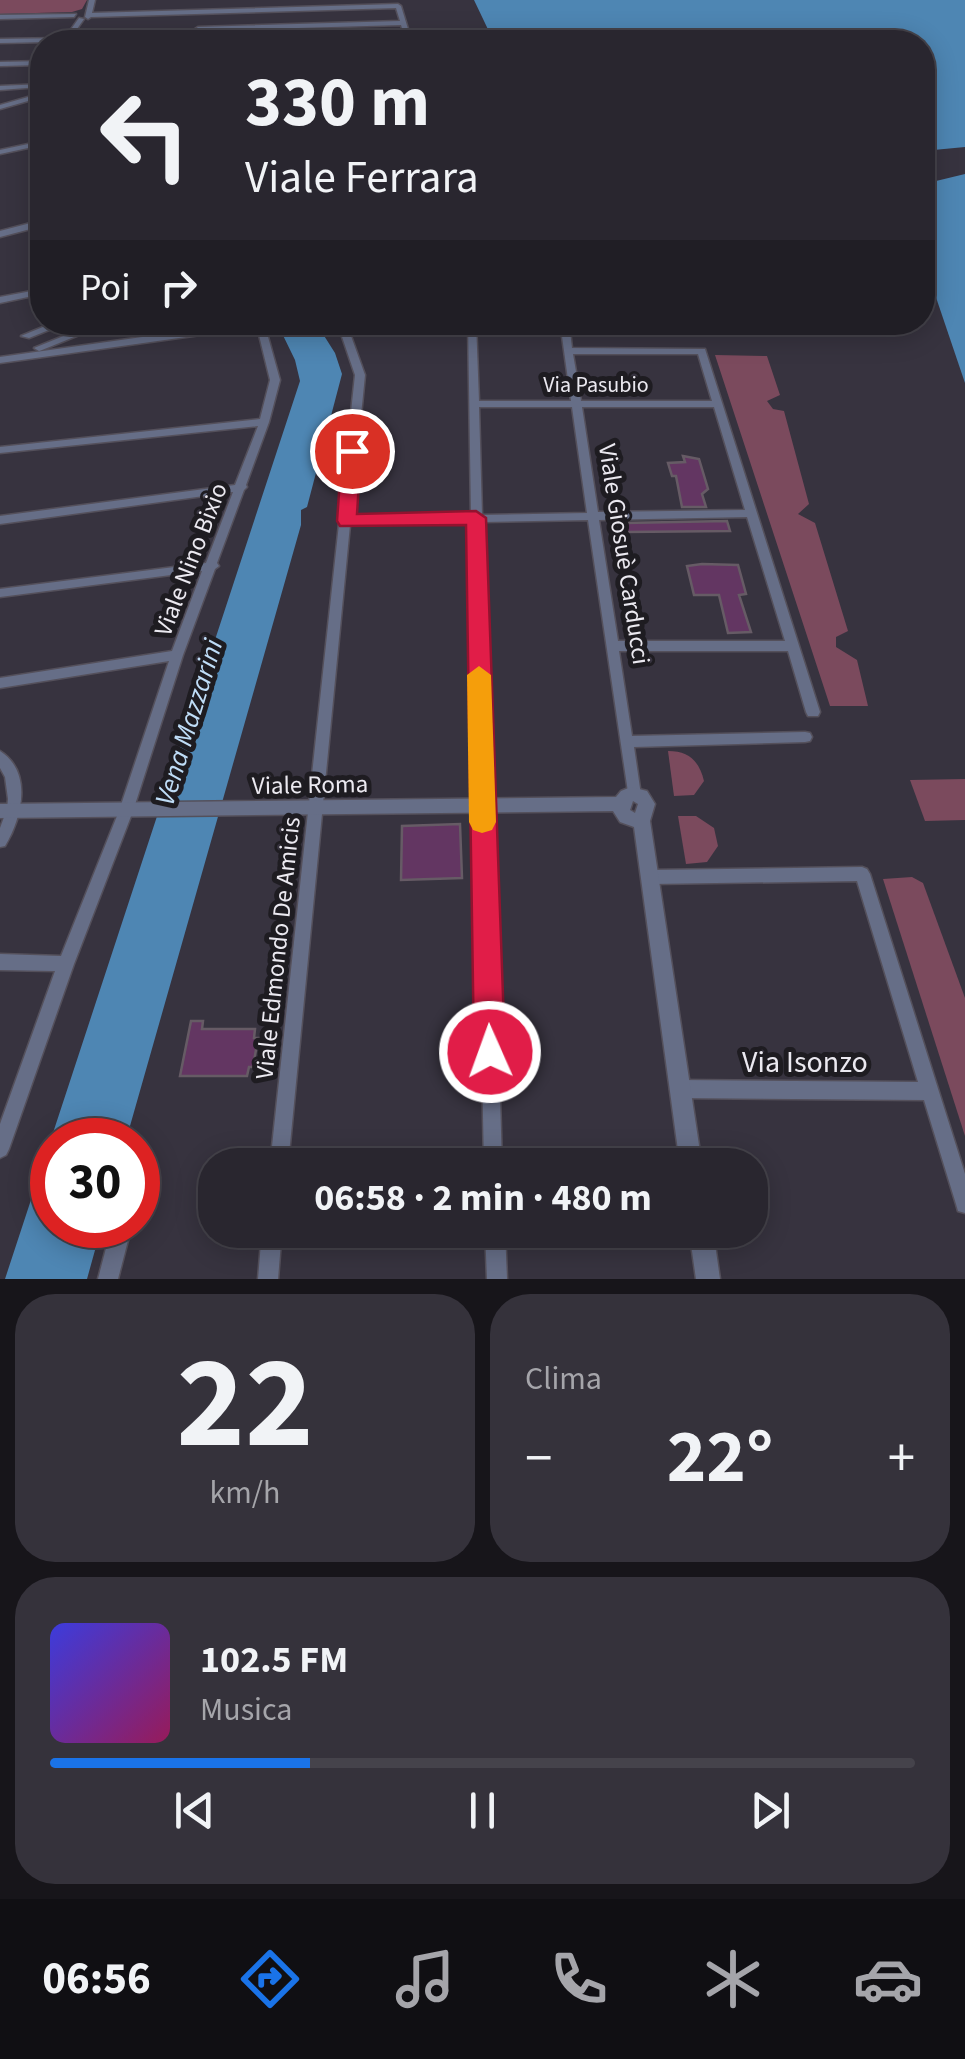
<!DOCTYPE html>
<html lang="it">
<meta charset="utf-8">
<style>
:root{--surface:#29262f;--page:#35323b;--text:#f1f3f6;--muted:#a5a5aa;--line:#45434b;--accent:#1a73e8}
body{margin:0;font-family:"Source Sans 3",sans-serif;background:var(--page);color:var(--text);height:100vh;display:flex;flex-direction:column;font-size:38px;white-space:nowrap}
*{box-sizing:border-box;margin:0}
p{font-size:32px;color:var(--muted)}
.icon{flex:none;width:55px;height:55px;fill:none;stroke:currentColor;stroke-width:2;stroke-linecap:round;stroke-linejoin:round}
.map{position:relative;height:1279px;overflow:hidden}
.sheet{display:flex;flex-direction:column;gap:15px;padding:15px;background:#17151a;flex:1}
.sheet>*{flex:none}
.guide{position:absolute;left:30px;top:30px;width:905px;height:305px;border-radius:40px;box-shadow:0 5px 25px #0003,0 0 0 2px var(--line);background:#29262f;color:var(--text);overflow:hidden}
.speed{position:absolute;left:30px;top:1118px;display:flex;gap:20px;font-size:50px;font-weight:700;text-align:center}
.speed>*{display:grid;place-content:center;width:130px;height:130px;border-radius:50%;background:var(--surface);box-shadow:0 5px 25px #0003,0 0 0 2px var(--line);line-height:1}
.speed .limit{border:15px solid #d22;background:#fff;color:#111}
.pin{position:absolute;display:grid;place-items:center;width:85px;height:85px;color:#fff;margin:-42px;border:5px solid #fff;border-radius:50%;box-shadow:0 2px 10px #0007}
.me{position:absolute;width:110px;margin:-55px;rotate:358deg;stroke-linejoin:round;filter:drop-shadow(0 0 8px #0008)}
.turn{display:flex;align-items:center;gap:35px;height:210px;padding:0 50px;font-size:45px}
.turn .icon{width:130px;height:130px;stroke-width:2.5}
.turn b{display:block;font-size:70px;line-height:85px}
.then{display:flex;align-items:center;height:95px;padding:0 50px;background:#0003;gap:20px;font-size:38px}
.big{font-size:75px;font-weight:700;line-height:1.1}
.sheet .card{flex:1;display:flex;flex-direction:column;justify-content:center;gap:15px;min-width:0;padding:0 35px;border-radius:40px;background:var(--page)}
.sheet .dial{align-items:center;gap:0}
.dial b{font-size:130px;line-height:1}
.song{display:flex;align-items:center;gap:30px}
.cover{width:120px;height:120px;border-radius:15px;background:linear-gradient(135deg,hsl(240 70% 55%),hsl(330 70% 35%))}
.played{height:10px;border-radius:5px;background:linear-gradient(90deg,var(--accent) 30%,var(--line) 30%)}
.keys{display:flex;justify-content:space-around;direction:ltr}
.heat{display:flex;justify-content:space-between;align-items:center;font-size:55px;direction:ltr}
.sheet .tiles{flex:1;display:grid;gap:15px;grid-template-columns:1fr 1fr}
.card:last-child{grid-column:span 2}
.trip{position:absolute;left:198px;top:1148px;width:570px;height:100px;border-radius:40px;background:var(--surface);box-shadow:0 5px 25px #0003,0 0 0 2px var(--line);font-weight:700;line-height:100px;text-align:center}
.tabs{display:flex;height:160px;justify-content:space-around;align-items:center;background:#100f13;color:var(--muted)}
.tabs .icon{width:70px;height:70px}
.tabs .on{color:var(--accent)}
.tabs b{font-size:45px;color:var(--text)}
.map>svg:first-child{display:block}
</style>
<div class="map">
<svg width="965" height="1279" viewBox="0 0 965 1279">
<rect width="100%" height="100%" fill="#37333f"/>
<g fill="#7b4a5d">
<path d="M0,0H87L82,9L72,12L0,14Z"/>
<path d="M715,355L767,356L780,395L767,401L773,409L784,411L809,504L798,514L815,523L848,631L836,637V647L857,660L868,706H830Z"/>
<path d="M668,751C689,751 699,761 704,781L694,795L674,796Z"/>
<path d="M965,779V820L925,821L910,780Z"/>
<path d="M678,816H696L714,828L718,846L707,862L686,864Z"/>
<path d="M912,877L923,883L965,998V1136L883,879Z"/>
</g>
<g fill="#4e86b3">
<path d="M474,0H965V147L923,151L922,42H494Z"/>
<path d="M965,174V383L923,259L924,193L936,181Z"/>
<path d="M277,323H316L335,353L342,374L307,507L301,510V525L126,1140H52V1225H102L87,1279H5L300,381L295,360Z"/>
</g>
<g fill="#633662" stroke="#665b65" stroke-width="2.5">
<path d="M683,456L699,459L708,489L702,494L706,507H682L676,476H672L668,463L685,462Z"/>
<path d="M727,521L730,531L626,532L625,523Z"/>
<path d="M702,564L738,565L746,594L739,595L751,632L728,633L719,595H694L687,566Z"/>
<path d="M460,824L462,878L401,880L402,826Z"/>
<path d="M191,1021H203L202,1029H255L254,1038H258L253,1067H249L247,1076H180Z"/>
</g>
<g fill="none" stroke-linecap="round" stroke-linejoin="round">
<g stroke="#54505b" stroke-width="3">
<g id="minor">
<path d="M89,0H95L92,13L398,4L401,6L412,42H295L298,40L405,38L401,25L198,31L195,29L198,27L400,21L396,8L91,17L88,19L85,17Z"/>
<path d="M76,14L74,17L0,19V15Z"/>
<path d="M197,36L195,39L0,43V39Z"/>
<path d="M42,61V65L0,66V62Z"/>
<path d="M42,84L40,87L0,90V86Z"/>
<path d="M42,93V97L0,109V105Z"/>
<path d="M42,141V145L0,154V150Z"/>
<path d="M42,289V294L0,303V297Z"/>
<path d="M55,322H69L29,338L21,336Z"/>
<path d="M98,322H111L42,350L39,351L34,348Z"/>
<path d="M249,322L269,323L265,326L280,380L269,422L246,485L247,487L244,490L217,563L219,566L215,569L183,655L133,811L74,964L9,1149L6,1155L0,1158V1124L55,971L0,970V954L61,956L119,811L169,661L0,688V678L172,651L202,571L0,597V589L206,563L233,492L0,524V516L235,485L258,426L0,453V447L260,419L270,380L257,327L0,363V357Z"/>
<path d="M337,322H346L365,375L351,517L471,515L468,322H476L479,401H571L560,322H569L572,348L705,349L820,712L818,716H808L806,712L788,651H619L632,736L805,732L810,733L812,737L810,741L805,742L634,747L641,795L639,799L634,801L629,799L588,520L483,522L502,1165H484L471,522L350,525L288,1165H270L355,375ZM573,354H698L712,401H581ZM479,407H572L587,513L482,515ZM582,407H714L745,510L598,512ZM747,517L785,641H618L599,520Z"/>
<path d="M0,751C33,772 22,818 5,846L0,847V828L7,809L8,799L5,777L0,768Z"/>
<path d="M862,867L867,869L870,874L965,1174V1213L958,1211L956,1204L924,1100L679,1098L673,1095L670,1089L673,1083L679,1080L918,1082L857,881L651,884L646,882L643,877L646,872L651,870Z"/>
<path d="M112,1225H132L118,1279H98Z"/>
<path d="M262,1230H282L278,1279H258Z"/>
<path d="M485,1230H505L507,1279H487Z"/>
</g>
</g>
<g stroke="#54505b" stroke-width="3">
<g id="tertiary">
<path d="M79,18L84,19L68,42H62Z"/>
<path d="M39,79H42V97L34,90Z"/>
<path d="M42,220V226L0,237V231Z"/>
<path d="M631,787L647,791L655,804L650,821L702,1165H680L634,827L620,822L613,811L0,818V804L616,797L621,791ZM633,801L638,804L635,813L630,810Z"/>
<path d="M689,1230H713L720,1279H696Z"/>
</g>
</g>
<use href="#minor" fill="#666e87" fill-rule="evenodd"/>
<use href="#tertiary" fill="#666e87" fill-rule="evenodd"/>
</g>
<path fill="#e11d48" stroke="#92132f" stroke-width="2.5" d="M352,445L361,451L357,514L476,511L486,518L505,1052L501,1063L490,1067L478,1063L474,1052L466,525L340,526L337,521L342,451Z"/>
<path fill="#f59e0b" d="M479,666L491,675L496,822L492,830L482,833L473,830L469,822L467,675Z"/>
<g text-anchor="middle" stroke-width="10" stroke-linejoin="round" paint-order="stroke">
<g font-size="22" fill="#ebe9f0" stroke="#1e1c21">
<text x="596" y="392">Via Pasubio</text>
</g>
<g font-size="25" fill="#ebe9f0" stroke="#1e1c21">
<text transform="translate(625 554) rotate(81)" y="9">Viale Giosuè Carducci</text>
<text transform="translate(190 559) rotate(-69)" y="9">Viale Nino Bixio</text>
<text transform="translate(310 784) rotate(-1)" y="9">Viale Roma</text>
<text transform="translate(277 948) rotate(-84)" y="9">Viale Edmondo De Amicis</text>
</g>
<g font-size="28" font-style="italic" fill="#bfddf7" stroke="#1e1c21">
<text transform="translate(188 722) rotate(-73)" y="10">Vena Mazzarini</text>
</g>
<g font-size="30" fill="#ebe9f0" stroke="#1e1c21">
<text x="805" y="1072">Via Isonzo</text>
</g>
</g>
</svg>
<div class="speed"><div class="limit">30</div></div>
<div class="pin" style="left:352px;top:451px;background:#d93025"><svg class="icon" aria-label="arrive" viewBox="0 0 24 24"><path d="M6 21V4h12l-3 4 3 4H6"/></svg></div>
<svg class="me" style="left:490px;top:1052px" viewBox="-20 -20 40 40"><circle r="17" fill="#e11d48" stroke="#fff" stroke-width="3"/><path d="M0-11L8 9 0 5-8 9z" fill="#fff"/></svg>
<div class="trip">06:58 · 2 min · 480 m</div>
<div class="guide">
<div class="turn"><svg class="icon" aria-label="left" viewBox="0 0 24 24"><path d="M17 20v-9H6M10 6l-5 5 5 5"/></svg><div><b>330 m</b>Viale Ferrara</div></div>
<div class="then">Poi<svg class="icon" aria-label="right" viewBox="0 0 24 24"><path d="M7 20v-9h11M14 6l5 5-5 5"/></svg></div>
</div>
</div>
<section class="sheet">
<div class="tiles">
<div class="card dial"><b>22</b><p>km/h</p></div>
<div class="card"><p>Clima</p>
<div class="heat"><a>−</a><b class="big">22°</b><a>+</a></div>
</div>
<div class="card">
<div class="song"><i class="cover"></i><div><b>102.5 FM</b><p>Musica</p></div></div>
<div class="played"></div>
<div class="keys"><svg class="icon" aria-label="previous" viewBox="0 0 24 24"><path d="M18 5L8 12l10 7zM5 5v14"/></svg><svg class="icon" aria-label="pause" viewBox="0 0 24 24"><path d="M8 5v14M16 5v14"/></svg><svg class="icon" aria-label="next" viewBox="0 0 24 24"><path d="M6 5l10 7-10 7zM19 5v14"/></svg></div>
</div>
</div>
</section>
<nav class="tabs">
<b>06:56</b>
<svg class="icon on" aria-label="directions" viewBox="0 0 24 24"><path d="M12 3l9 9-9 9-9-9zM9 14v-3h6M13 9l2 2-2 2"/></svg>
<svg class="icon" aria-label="music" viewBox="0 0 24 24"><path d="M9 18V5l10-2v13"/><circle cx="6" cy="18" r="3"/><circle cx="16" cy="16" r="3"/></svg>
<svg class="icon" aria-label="phone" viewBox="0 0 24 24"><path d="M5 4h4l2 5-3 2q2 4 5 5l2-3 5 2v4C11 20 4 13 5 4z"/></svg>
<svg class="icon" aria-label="climate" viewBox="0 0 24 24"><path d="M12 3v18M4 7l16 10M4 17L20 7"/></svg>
<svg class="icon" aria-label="car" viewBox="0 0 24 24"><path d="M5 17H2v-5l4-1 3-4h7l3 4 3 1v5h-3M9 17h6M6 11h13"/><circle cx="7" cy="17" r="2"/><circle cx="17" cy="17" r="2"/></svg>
</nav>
